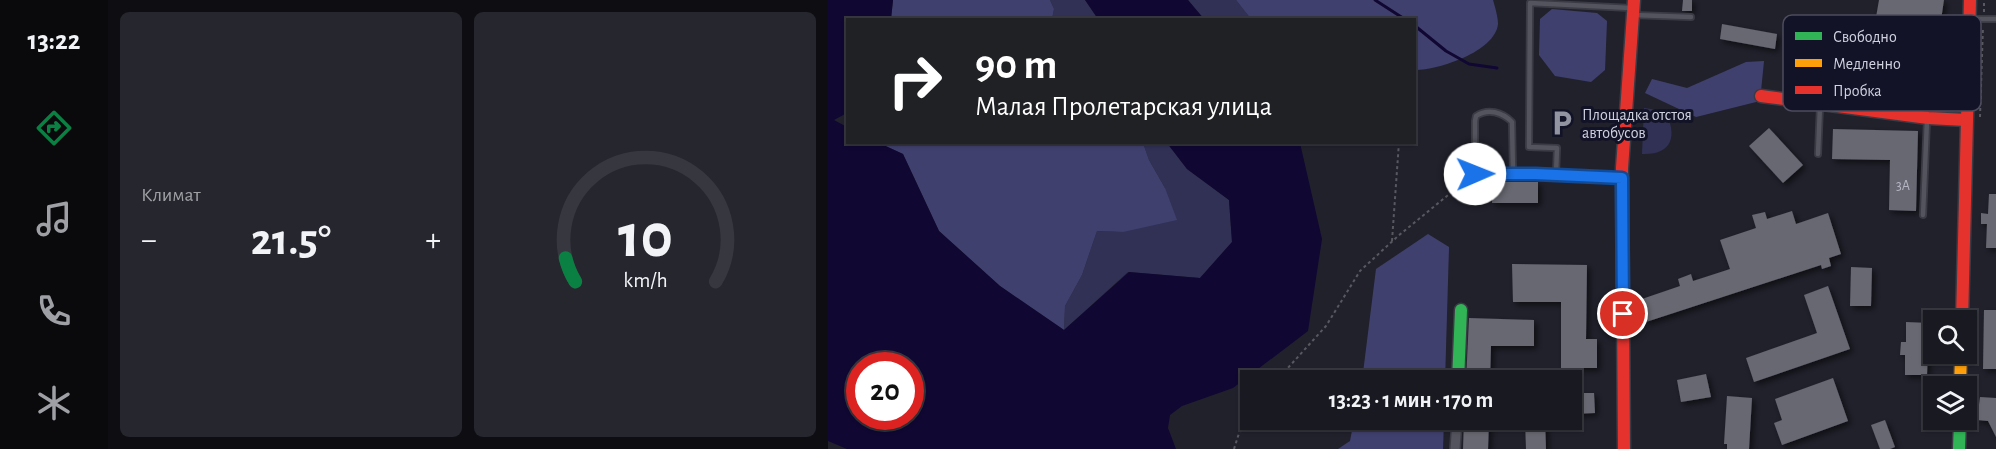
<!DOCTYPE html>
<html lang="ru">
<meta charset="utf-8">
<style>
:root{--surface:#191921;--page:#26262e;--text:#f1f3f6;--muted:#9fa0a5;--line:#37383f;--accent:#0b8043}
body{margin:0;font-family:"Alegreya Sans",sans-serif;background:var(--page);color:var(--text);height:100vh;display:flex;flex-direction:column;font-size:22px;white-space:nowrap}
*{box-sizing:border-box;margin:0}
p{font-size:20px;color:var(--muted)}
.icon{flex:none;width:33px;height:33px;fill:none;stroke:currentColor;stroke-width:2;stroke-linecap:round;stroke-linejoin:round}
.map{position:relative;flex:1;overflow:hidden}
.panel{display:flex;flex-direction:column;gap:12px;padding:12px;background:#0e0e12;width:720px}
.panel>*{flex:none}
.guide{position:absolute;left:18px;top:18px;width:570px;height:126px;border-radius:0px;box-shadow:0 2px 4px #0004,0 0 0 2px var(--line);background:#202124;color:#fff;overflow:hidden}
.buttons{position:absolute;left:1095px;top:310px;display:grid;gap:12px}
.buttons a{display:grid;place-items:center;width:54px;height:54px;border-radius:0px;background:var(--surface);box-shadow:0 2px 4px #0004,0 0 0 2px var(--line);font-size:30px}
.speed{position:absolute;left:18px;top:352px;display:flex;gap:12px;font-size:30px;font-weight:700;text-align:center}
.speed>*{display:grid;place-content:center;width:78px;height:78px;border-radius:50%;background:var(--surface);box-shadow:0 2px 4px #0004,0 0 0 2px var(--line);line-height:1}
.speed .limit{border:9px solid #d22;background:#fff;color:#111}
.pin{position:absolute;display:grid;place-items:center;width:51px;height:51px;color:#fff;margin:-26px;border:3px solid #fff;border-radius:50%;box-shadow:0 2px 6px #0007}
.me{position:absolute;width:66px;margin:-33px;rotate:89deg;stroke-linejoin:round;filter:drop-shadow(0 0 4px #0008)}
.turn{display:flex;align-items:center;gap:21px;height:126px;padding:0 30px;font-size:27px}
.turn .icon{width:78px;height:78px;stroke-width:2.5}
.turn b{display:block;font-size:42px;line-height:51px}
.big{font-size:45px;font-weight:600;line-height:1.1}
.panel .card{flex:1;display:flex;flex-direction:column;justify-content:center;gap:9px;min-width:0;padding:0 21px;border-radius:9px;background:var(--page)}
.panel .dial{align-items:center;gap:0}
.dial svg{height:156px;overflow:visible;fill:none;stroke:var(--line);stroke-width:7;stroke-linecap:round;text-anchor:middle}
.dial text{fill:var(--text);stroke:none}
.heat{display:flex;justify-content:space-between;align-items:center;font-size:33px;direction:ltr}
.panel .tiles{flex:1;display:grid;gap:12px;grid-template-columns:repeat(2,1fr)}
.trip{position:absolute;left:412px;top:370px;width:342px;height:60px;border-radius:0px;background:var(--surface);box-shadow:0 2px 4px #0004,0 0 0 2px var(--line);font-weight:600;line-height:60px;text-align:center}
main{display:flex;flex:1;min-height:0}
.tab-bar{display:flex;flex-direction:column;width:108px;justify-content:space-around;align-items:center;background:#0a0a0d;color:var(--muted)}
.tab-bar .icon{width:42px;height:42px}
.tab-bar .on{color:var(--accent)}
.tab-bar b{font-size:27px;color:var(--text)}
.map>svg:first-child{display:block}
</style>
<main>
<nav class="tab-bar">
<b>13:22</b>
<svg class="icon on" aria-label="directions" viewBox="0 0 24 24"><path d="M12 3l9 9-9 9-9-9zM9 14v-3h6M13 9l2 2-2 2"/></svg>
<svg class="icon" aria-label="music" viewBox="0 0 24 24"><path d="M9 18V5l10-2v13"/><circle cx="6" cy="18" r="3"/><circle cx="16" cy="16" r="3"/></svg>
<svg class="icon" aria-label="phone" viewBox="0 0 24 24"><path d="M5 4h4l2 5-3 2q2 4 5 5l2-3 5 2v4C11 20 4 13 5 4z"/></svg>
<svg class="icon" aria-label="climate" viewBox="0 0 24 24"><path d="M12 3v18M4 7l16 10M4 17L20 7"/></svg>
</nav>
<section class="panel">
<div class="tiles">
<div class="card"><p>Климат</p>
<div class="heat"><a>−</a><b class="big">21.5°</b><a>+</a></div>
</div>
<div class="card dial"><svg viewBox="0 0 100 80">
<path d="M14 69A42 42 0 1 1 86 69"/>
<path d="M14 69A42 42 0 0 1 9 57" stroke="#0b8043"/>
<text x="50" y="56" font-size="32" font-weight="700">10</text>
<text x="50" y="72" font-size="11">km/h</text>
</svg></div>
</div>
</section>
<div class="map">
<svg width="1168" height="449" viewBox="0 0 1168 449">
<defs>
<filter id="shadow"><feDropShadow dx="3" dy="3" stdDeviation="3" flood-color="#0009"/></filter>
</defs>
<rect width="100%" height="100%" fill="#21212c"/>
<g fill="#313156">
<path d="M222,0H257L270,19H224L226,9Z"/>
<path d="M360,0H408L423,19H376Z"/>
<path d="M816,108L837,111C850,136 844,155 814,154Z"/>
<path d="M315,143H339L359,169L401,200L404,242L372,278L300,272L236,330L237,306L254,275L269,231L295,232L337,188L321,160Z"/>
</g>
<g fill="#40406f">
<path d="M65,0H222L226,9L224,19H63Z"/>
<path d="M408,0H665C667,7 670,17 670,24C667,52 610,70 587,70L586,20L423,19Z"/>
<path d="M724,9L769,13L779,21L777,70L763,82L727,76L711,55L712,19Z"/>
<path d="M936,61L932,101L868,117L817,93L824,79L859,88L918,62Z"/>
<path d="M51,143H315L321,160L337,188L349,220L295,232L269,231L254,275L237,306L236,330L172,286L111,231L75,154Z"/>
<path d="M600,234L621,247L617,381H534L548,269Z"/>
<path d="M526,420H616L615,449H510L522,441Z"/>
</g>
<g fill="#100733" fill-rule="evenodd">
<path d="M0,0H65L63,19L20,20L19,113L6,120L19,127L20,142L51,143L75,154L111,231L172,286L236,330L301,272L372,278L404,242L401,200L359,169L339,143H472L494,239L480,331L405,388L354,406L342,415L340,428L348,449H19L0,441ZM32,366H82V417H32Z"/>
<path d="M257,0H360L376,19H270Z"/>
</g>
<g fill="none" stroke-linecap="round" stroke-linejoin="round">
<g stroke="#100733" stroke-width="3">
<path d="M547,0L578,20"/>
<path d="M586,25L618,51L641,64L669,68"/>
</g>
</g>
<g fill="#676772" filter="url(#shadow)">
<path d="M855,0H864V11H854Z"/>
<path d="M1051,0H1116L1111,33L1102,32L1098,74H1103L1101,93L1091,92L1090,103L1063,100L1068,47L1051,46L1054,24L1047,23Z"/>
<path d="M894,24L949,34L947,49L892,39Z"/>
<path d="M941,128L975,165L955,183L921,146Z"/>
<path d="M1005,129L1090,131L1088,211L1061,210L1062,160L1004,159Z"/>
<path d="M665,182H710V203H664Z"/>
<path d="M1161,194H1168V248H1158L1159,224H1153V213L1160,214Z"/>
<path d="M964,211L968,224L1000,213L1013,254L1001,258L1003,266L994,269L993,265L818,322L811,300L852,286L850,279L863,274L865,281L902,269L892,240L928,228L924,215L937,212L939,219Z"/>
<path d="M684,264L759,265L758,339H769V368H733V302H685Z"/>
<path d="M1023,267L1044,268L1043,306H1022Z"/>
<path d="M1000,286L1022,349L926,382L918,358L989,333L976,295Z"/>
<path d="M1156,310H1168V369H1155Z"/>
<path d="M641,318L706,320V346H663L662,381H638Z"/>
<path d="M1078,322L1101,323L1099,375H1077V355H1072L1073,342H1078Z"/>
<path d="M878,374L883,397L853,402L849,380Z"/>
<path d="M1005,378L1020,421L954,445L946,423L954,420L947,399Z"/>
<path d="M744,393H766L767,413L744,414Z"/>
<path d="M899,396L924,398L921,449H899V444H896Z"/>
<path d="M1152,397L1168,398V437L1160,421L1149,420Z"/>
<path d="M636,420H661L660,449H635Z"/>
<path d="M697,420H717L718,449H698Z"/>
<path d="M1057,420L1067,447L1062,449H1052L1043,425Z"/>
</g>
<g fill="none" stroke-linecap="round" stroke-linejoin="round">
<g stroke="#3b3b45" stroke-width="8">
<g id="lane">
<path d="M805,15L863,17"/>
<path d="M1144,19H1168"/>
<path d="M990,154L992,106"/>
<path d="M685,173L684,122C674,112 660,108 648,116L647,121V174H728"/>
<path d="M792,178L728,174L729,148L701,147L702,3L803,8"/>
<path d="M1095,215L1099,120"/>
</g>
</g>
<g stroke="#3b3b45" stroke-width="12">
<path id="street" d="M627,449L629,420"/>
</g>
<g stroke="#3b3b45" stroke-width="15">
<g id="fast">
<path d="M630,381L633,310"/>
<path d="M1131,449L1132,420"/>
</g>
</g>
<g stroke="#3b3b45" stroke-width="15">
<path id="slow" d="M1132,387L1133,354"/>
</g>
<g stroke="#3b3b45" stroke-width="15">
<g id="jam">
<path d="M933,96L1100,118L1138,120"/>
<path d="M1134,321L1142,0"/>
<path d="M796,449L794,168L806,0"/>
</g>
</g>
<g stroke="#575860" stroke-width="2" stroke-dasharray="3 3" stroke-linecap="butt">
<path d="M1156,12V0"/>
<path d="M1102,83L1126,85"/>
<path d="M1152,117L1155,27"/>
<path d="M564,241L571,142"/>
<path d="M1141,345V329"/>
<path d="M1102,350H1106"/>
<path d="M448,381L498,326L532,271L570,236L641,178"/>
<path d="M1140,414V395"/>
<path d="M406,449L413,427L423,406"/>
</g>
<use href="#lane" stroke="#53545d" stroke-width="4.5"/>
<use href="#street" stroke="#53545d" stroke-width="9"/>
<use href="#fast" stroke="#30b455" stroke-width="12"/>
<use href="#slow" stroke="#ff9f0a" stroke-width="12"/>
<use href="#jam" stroke="#e5322d" stroke-width="12"/>
</g>
<g fill="none" stroke-linecap="round" stroke-linejoin="round">
<g stroke="#114b97" stroke-width="15">
<path id="route" d="M647,174H707L794,178L795,314"/>
</g>
<use href="#route" stroke="#1a73e8" stroke-width="10"/>
</g>
<defs>
<g id="parking-bare" transform="scale(2.07)"><path d="M-3.5-5.5H1a3.5 3.5 0 0 1 0 7H-1V5.5H-3.5ZM-1-3.4V-.6H.8a1.4 1.4 0 0 0 0-2.8Z" fill="#9394a1" stroke="#131327" stroke-width="2.5" paint-order="stroke"/></g>
</defs>
<g fill-rule="evenodd">
<use href="#parking-bare" x="734" y="123"/>
</g>
<g text-anchor="middle" stroke-width="6" stroke-linejoin="round" paint-order="stroke">
<g font-size="14" fill="#b6b7c4">
<text x="1075" y="190">3А</text>
</g>
<g font-size="16" fill="#d1d2e0" stroke="#131327" text-anchor="start">
<text x="754" y="120">Площадка отстоя<tspan x="754" dy="18">автобусов</tspan></text>
</g>
</g>
<rect x="955" y="15" width="198" height="96" rx="9" fill="#131327" stroke="#4c4c5e" stroke-width="1.5"/>
<rect x="967" y="32" width="27" height="8" fill="#30b455"/>
<rect x="967" y="59" width="27" height="8" fill="#ff9f0a"/>
<rect x="967" y="86" width="27" height="8" fill="#e5322d"/>
<g font-size="16" fill="#d1d2e0">
<text x="1005" y="42">Свободно</text>
<text x="1005" y="69">Медленно</text>
<text x="1005" y="96">Пробка</text>
</g>
</svg>
<div class="buttons">
<a><svg class="icon" aria-label="search" viewBox="0 0 24 24"><circle cx="10" cy="10" r="6"/><path d="M15 15l6 6"/></svg></a>
<a><svg class="icon" aria-label="layers" viewBox="0 0 24 24"><path d="M12 4l9 5-9 5-9-5zM3 14l9 5 9-5"/></svg></a>
</div>
<div class="speed"><div class="limit">20</div></div>
<div class="pin" style="left:795px;top:314px;background:#d93025"><svg class="icon" aria-label="arrive" viewBox="0 0 24 24"><path d="M6 21V4h12l-3 4 3 4H6"/></svg></div>
<svg class="me" style="left:647px;top:174px" viewBox="-20 -20 40 40"><circle r="19" fill="#fff"/><path d="M0-13L10 11 0 6-10 11z" fill="#1a73e8"/></svg>
<div class="trip">13:23 · 1 мин · 170 m</div>
<div class="guide">
<div class="turn"><svg class="icon" aria-label="right" viewBox="0 0 24 24"><path d="M7 20v-9h11M14 6l5 5-5 5"/></svg><div><b>90 m</b>Малая Пролетарская улица</div></div>
</div>
</div>
</main>
